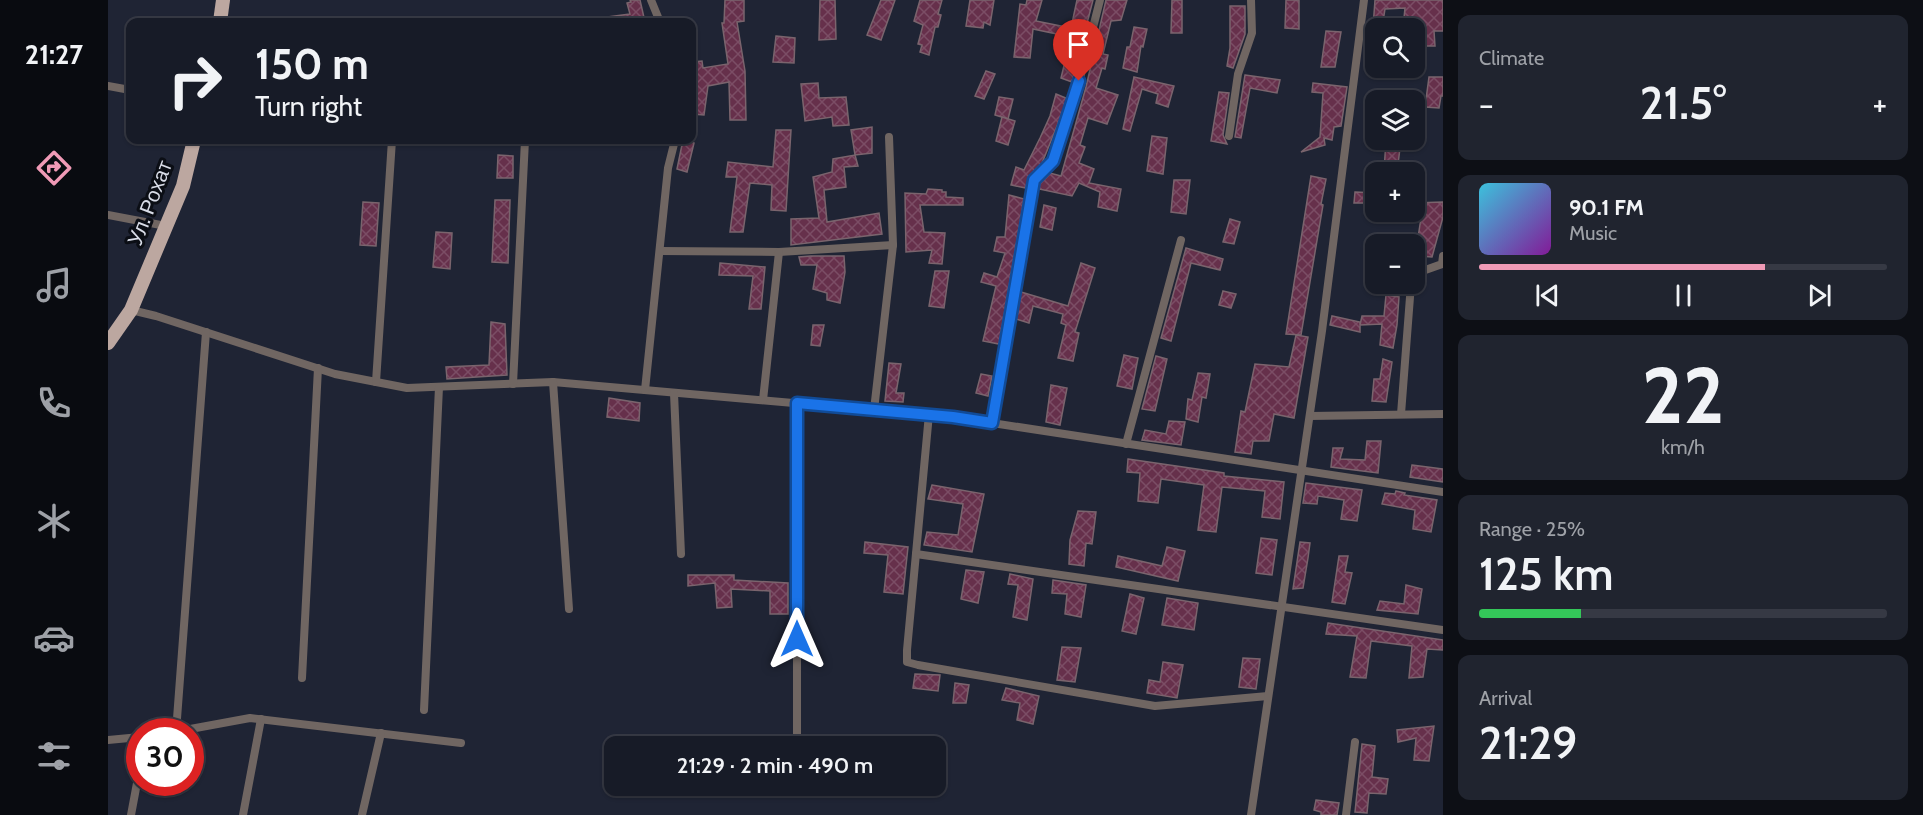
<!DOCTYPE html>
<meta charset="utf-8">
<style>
:root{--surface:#171b27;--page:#20242f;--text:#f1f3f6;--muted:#9ea1a7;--line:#363944;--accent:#f09ab6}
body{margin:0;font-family:Cabin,sans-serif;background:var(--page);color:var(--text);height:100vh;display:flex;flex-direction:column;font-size:22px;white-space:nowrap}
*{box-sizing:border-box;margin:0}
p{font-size:20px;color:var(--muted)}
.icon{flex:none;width:33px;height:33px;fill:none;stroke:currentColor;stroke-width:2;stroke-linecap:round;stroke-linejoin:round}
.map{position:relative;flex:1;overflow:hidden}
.side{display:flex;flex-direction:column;gap:15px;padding:15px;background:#0d0f15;width:480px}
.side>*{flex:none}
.banner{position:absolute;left:18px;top:18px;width:570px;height:126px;border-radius:12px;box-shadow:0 2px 4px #0004,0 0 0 2px var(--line);background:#171b27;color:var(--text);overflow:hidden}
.controls{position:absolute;left:1257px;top:18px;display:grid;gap:12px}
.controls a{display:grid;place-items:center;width:60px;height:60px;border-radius:12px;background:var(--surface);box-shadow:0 2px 4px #0004,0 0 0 2px var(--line);font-size:30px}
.speed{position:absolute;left:18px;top:718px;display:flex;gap:12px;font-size:30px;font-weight:700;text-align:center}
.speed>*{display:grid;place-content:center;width:78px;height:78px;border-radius:50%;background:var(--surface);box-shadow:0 2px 4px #0004,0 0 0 2px var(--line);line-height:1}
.speed .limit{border:9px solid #d22;background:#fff;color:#111}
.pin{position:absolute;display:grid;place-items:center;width:51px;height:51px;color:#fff;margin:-62px -26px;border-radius:50% 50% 50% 0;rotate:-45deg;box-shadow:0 0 6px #0007}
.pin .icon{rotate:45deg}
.me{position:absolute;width:66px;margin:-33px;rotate:0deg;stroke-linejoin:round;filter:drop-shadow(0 0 4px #0008)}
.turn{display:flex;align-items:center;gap:21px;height:126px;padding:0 30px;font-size:27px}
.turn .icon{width:78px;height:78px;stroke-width:2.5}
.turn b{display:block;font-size:42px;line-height:51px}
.big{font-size:45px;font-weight:600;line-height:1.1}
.side .card{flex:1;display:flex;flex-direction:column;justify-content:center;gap:9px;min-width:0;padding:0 21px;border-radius:12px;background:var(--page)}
.side .dial{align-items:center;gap:0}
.dial b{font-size:78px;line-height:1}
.song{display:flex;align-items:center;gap:18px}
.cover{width:72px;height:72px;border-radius:9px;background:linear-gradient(135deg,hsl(190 70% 55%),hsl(290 70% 35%))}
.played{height:6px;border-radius:3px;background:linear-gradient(90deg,var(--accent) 70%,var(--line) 70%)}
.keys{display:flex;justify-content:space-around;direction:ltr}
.heat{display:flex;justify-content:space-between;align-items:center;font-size:33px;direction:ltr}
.charge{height:9px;border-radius:4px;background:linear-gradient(90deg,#34c759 25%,var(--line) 0)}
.trip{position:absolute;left:496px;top:736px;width:342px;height:60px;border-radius:12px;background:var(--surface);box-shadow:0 2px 4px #0004,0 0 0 2px var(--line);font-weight:600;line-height:60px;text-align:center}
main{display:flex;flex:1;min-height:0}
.tabs{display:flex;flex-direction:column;width:108px;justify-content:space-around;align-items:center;background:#090b10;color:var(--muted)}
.tabs .icon{width:42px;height:42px}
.tabs .selected{color:var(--accent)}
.tabs b{font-size:27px;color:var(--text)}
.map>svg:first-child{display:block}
</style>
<main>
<nav class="tabs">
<b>21:27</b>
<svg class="icon selected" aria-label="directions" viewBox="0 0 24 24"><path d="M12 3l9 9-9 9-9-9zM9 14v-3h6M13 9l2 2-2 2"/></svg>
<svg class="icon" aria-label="music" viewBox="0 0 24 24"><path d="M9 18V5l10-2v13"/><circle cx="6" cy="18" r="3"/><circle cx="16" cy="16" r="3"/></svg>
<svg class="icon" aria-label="phone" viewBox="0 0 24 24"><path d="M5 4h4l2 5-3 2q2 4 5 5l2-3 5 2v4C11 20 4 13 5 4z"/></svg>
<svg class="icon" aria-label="climate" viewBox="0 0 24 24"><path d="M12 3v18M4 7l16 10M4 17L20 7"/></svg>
<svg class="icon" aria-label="car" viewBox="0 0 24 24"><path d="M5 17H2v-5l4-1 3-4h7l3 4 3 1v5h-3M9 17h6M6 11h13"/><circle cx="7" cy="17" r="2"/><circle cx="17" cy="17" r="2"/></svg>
<svg class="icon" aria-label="filters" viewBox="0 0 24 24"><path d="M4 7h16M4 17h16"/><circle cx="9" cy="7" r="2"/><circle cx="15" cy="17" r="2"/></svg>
</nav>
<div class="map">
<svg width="1335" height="815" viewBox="0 0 1335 815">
<defs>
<pattern id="building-cross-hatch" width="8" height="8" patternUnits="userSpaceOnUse" patternTransform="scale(1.5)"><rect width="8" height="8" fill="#66304b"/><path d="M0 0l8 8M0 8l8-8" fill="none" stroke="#7b4d65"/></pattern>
</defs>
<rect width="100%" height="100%" fill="#1f2434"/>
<g fill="url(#building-cross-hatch)" stroke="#7a646d" stroke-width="1.5">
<path d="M522,0H532L537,22H501L500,17L522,14L519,3L523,2Z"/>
<path d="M617,0H636V21L629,22L637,71L638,120H622L621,82L600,86L596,115L584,114L588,74L584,75V62L594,61L595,68L620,64L614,23H616Z"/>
<path d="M712,0H727L728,39L711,40Z"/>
<path d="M773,0H787L773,40L759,35Z"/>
<path d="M812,0H834L830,14L833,15L830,27H827L821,55L812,52L814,45L810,44L815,25L806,21Z"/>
<path d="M862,0H886L882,25L876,22L875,28L858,26Z"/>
<path d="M919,0H934L928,21L963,28L969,0H985L964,82L953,78L963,37L925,29L922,58L906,57L912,4L918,5Z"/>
<path d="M998,0H1019L1013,20L1003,21L995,54L1000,55L997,69L994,68L988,88L1010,95L999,124L980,118L972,145L977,147L971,163L986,169L981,183L1013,189L1009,211L990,207L992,192L971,183L964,196L931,189L932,183L942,173L953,176L978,87Z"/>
<path d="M1064,0H1074V33H1063Z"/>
<path d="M1178,0H1191V29L1177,28Z"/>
<path d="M1267,0H1335V31H1326L1327,46H1306V28H1295L1297,8L1277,9L1274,28H1265Z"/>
<path d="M1122,6H1137V34L1125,68L1119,66L1122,48Z"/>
<path d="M1026,27L1039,29L1035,47L1033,46L1029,72L1015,68L1019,47H1022Z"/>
<path d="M1218,31L1233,32L1227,67H1213Z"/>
<path d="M668,36L687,38L686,63L665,62Z"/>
<path d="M878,71L887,74L876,99L867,96Z"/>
<path d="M1137,75L1172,80L1169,93L1142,88L1133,138L1127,137Z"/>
<path d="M1026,77L1066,86L1060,107L1048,103L1050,94L1034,89L1022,131L1015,129Z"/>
<path d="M1321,77H1335V96H1333L1331,108L1317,107Z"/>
<path d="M710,83L711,98L738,97L741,125L725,126L724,117L697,121L693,84Z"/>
<path d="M1205,83L1239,87L1233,126L1226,127L1224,140L1216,138L1217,145L1193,152L1212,137L1215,93L1204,92Z"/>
<path d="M1111,92L1121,93L1115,135L1119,144L1103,141Z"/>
<path d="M948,94L960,99L934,163L921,176L918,188L903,185L908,167L916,170L932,138L942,116Z"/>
<path d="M891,97L905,99L900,119L887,115Z"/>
<path d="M894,117L907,121L900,145L888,141Z"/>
<path d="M764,127V153L747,155L743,130Z"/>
<path d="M668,130H683L678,211L663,210L664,185L642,183L635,232H622L629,177H618L620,162L665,167Z"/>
<path d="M1044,136L1059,138L1055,174L1039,171Z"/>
<path d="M575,140L586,143L579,172L569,169Z"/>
<path d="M1278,140H1293L1289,172H1276Z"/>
<path d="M390,155L405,156V178H389Z"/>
<path d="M747,155L750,166L736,167L738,187L716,190L719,222L771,213L774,234L683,245V219L711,218L705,177L724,172L725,159Z"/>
<path d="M1203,176L1218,179L1213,204L1215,205L1193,335L1178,334Z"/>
<path d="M1066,180H1082L1078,214L1063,212Z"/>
<path d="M820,189L834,190V192H838V197L855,198V205H812L816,232L837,233L834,264L821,263L824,250L798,252L797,193L818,194Z"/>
<path d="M1247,192L1268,193V203H1246Z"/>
<path d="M901,195L916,199L891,344L875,341L888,286L873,282L876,273L889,277L897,253L886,251L889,237H897Z"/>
<path d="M387,200H402L400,263L384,262Z"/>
<path d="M255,202L271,203L268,246L252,245Z"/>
<path d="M1335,202V217L1324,257L1311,256L1314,238H1310L1314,211H1306V203Z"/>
<path d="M936,205L948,208L944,230L932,227Z"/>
<path d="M1122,219L1132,222L1126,244L1115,242Z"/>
<path d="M328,232L344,233L342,269L325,267Z"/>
<path d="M1078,248L1115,259L1112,270L1083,263L1063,341L1053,338Z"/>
<path d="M703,256H736L737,272L732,303L719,300V293L705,289L709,265H693L691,257Z"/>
<path d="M612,263L657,267L653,309H641L645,276L611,275Z"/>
<path d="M973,263L987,268L967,332L971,333L965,361L950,358L958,325L953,323L955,314L925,306L921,323L908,319L913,292L960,306Z"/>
<path d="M827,271H841L836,308L821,306Z"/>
<path d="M1115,291L1128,294L1123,308L1111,305Z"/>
<path d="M1278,295L1291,297L1289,325L1285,348L1272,345L1274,324L1252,325V332L1222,325L1224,316L1252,322V325L1254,316H1276Z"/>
<path d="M383,322L397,324L399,375L339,379L338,367L381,365Z"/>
<path d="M705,325H716L712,346L703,345Z"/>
<path d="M1188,335L1200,337L1186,418L1166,414L1161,441H1145L1143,454L1127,452L1133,411L1137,412L1147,364L1181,367Z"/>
<path d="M1016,355L1030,358L1024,389L1009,386Z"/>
<path d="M1048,356L1059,359L1047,411L1034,409Z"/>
<path d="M1275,359L1284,362L1278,402L1264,401L1266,379H1272Z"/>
<path d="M781,363L793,364L788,393H796L795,402L777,401Z"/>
<path d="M1090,373L1102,374L1098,398L1094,397L1090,422L1078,419L1080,399L1084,400Z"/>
<path d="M873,374L884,376L880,396L868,393Z"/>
<path d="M943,385L959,388L952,425L938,422Z"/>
<path d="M501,398L532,403L531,421L499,417Z"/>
<path d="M1061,421L1077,422L1073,445L1034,440L1037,430L1058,434Z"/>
<path d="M1259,441H1273L1270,473L1223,467L1225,448H1235L1232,459L1257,460Z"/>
<path d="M1020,459L1116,473V476L1176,482L1172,519L1154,517L1157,491L1114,487L1108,532L1090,530L1096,485L1053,479L1050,503L1030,501L1032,473L1019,472Z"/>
<path d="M1304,465L1335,469V482L1302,477Z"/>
<path d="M1198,483L1254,490L1249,521L1233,519L1236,500L1210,496L1209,504L1195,503Z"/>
<path d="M824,485L876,494L864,552L816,545L819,532L850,535L855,504L820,499Z"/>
<path d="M1288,491L1297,493L1296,495L1329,500L1323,532L1305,529L1307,510L1274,504L1277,493L1287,494Z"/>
<path d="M970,511L988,512L984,544L978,543L976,566L961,564L962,540Z"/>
<path d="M1153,538L1169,540L1164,575L1148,573Z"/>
<path d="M757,542L800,547L795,594L776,592L780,555L756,553Z"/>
<path d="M1192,542L1202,543L1200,558L1195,588L1185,589Z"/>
<path d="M1059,547L1077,551L1070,581L1008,567L1010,556L1054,566Z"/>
<path d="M1231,556H1240L1237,572L1244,573L1237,604L1224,602Z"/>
<path d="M858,570L876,572L870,603L853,599Z"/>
<path d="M902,574L925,579L919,620L905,617L910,585L900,584Z"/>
<path d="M580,575H626V580L680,583V614H662V591L623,589L624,607L609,608L607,583L580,586Z"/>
<path d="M945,580L978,585L973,617L957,614L959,594L944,593Z"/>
<path d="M1298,585L1314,589L1310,614L1269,610L1272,601L1296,604Z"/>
<path d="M1022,594L1036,598L1028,634L1014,631Z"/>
<path d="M1059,598L1090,603L1086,630L1054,625Z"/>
<path d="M1220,623L1335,640V650L1319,649L1315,677L1301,678L1304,646L1263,641L1258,678L1242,677L1249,636L1218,634Z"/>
<path d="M954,647L973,648L967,682L949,680Z"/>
<path d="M1135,658L1152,659L1148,689L1131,687Z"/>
<path d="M1055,662L1075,665L1069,698L1039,693L1041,680L1052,682Z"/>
<path d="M807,674L832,675L830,691L805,688Z"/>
<path d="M847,683L861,685L858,703H845Z"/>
<path d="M898,688L931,696L925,724L909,720L912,703L894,700Z"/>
<path d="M1326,726L1321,761L1306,760L1308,738L1290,742L1289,730Z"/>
<path d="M1254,744L1267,746L1264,777L1280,779L1278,794L1261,793L1259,813L1247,812Z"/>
<path d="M1208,800L1231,803L1229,815H1213V812L1206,810Z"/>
</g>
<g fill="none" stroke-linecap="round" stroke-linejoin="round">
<g stroke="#706662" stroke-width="8">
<path d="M543,0L552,22"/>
<path d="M0,86L22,90"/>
<path d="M1121,136L1130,74L1144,33L1143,0"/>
<path d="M0,215L58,226"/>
<path d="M552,251L671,252L785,245"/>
<path d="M1306,274L1334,264L1335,256"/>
<path d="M23,310L48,316L227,374L299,388L445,382L845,417L1335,492"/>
<path d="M268,382L284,140"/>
<path d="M445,382L461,609"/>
<path d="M405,384L417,140"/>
<path d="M537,390L560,168L567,140"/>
<path d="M566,393L573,554"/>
<path d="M655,400L671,252"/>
<path d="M766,410L785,245L781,137"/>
<path d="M821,414L799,650V662L810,665L1047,706L1160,696"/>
<path d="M1293,414L1303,284"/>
<path d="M1202,416L1335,414"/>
<path d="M884,423L926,180L945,161L966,102L992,0"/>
<path d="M1018,444L1073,240"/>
<path d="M808,554L1335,630"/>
<path d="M194,678L210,368"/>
<path d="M316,710L331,387"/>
<path d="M66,732L142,718L353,743"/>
<path d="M68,732L98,332"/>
<path d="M689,734V403"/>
<path d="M0,740L32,737"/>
<path d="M23,815L32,767"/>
<path d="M135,815L153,719"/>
<path d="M254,815L273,733"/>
<path d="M1143,815L1214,331L1256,0"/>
<path d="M1238,815L1247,742"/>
</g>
<g stroke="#bca7a0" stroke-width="14">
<path d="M112,22L115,0"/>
<path d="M0,343L23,310L75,186L86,140"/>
</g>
</g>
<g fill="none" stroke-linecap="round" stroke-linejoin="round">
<g stroke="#114b97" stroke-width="15">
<path id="route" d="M689,639V403L845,417L884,423L926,180L945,161L971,81"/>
</g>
<use href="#route" stroke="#1a73e8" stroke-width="10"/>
</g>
<g text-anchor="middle" stroke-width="6" stroke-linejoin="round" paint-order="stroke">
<g font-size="21" fill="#d8dce7" stroke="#0b0e15">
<text transform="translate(42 203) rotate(-69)" y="7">Ул. Рохат</text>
</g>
</g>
</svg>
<div class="controls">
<a><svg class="icon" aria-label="search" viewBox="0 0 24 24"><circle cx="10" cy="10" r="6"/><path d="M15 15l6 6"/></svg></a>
<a><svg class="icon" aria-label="layers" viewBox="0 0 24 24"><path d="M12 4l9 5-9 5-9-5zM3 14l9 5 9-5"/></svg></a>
<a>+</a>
<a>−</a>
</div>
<div class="speed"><div class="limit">30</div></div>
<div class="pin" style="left:971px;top:81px;background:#d93025"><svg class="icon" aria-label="arrive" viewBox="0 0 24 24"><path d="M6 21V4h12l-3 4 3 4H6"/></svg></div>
<svg class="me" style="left:689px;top:639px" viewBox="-20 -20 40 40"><path d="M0-17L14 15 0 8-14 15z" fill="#1a73e8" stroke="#fff" stroke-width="4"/></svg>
<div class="trip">21:29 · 2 min · 490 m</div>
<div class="banner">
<div class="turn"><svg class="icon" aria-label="right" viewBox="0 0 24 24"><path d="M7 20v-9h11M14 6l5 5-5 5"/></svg><div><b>150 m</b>Turn right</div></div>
</div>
</div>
<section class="side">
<div class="card"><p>Climate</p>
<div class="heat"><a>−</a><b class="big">21.5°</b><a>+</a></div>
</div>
<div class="card">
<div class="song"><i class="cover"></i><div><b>90.1 FM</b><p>Music</p></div></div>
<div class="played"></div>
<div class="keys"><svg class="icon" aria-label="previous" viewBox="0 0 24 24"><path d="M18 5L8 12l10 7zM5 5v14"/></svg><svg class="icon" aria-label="pause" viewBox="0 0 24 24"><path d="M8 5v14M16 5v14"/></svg><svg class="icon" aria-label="next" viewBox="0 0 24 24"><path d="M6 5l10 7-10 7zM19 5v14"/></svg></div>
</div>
<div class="card dial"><b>22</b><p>km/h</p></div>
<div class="card"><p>Range · 25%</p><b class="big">125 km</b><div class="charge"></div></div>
<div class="card"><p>Arrival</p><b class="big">21:29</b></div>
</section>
</main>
